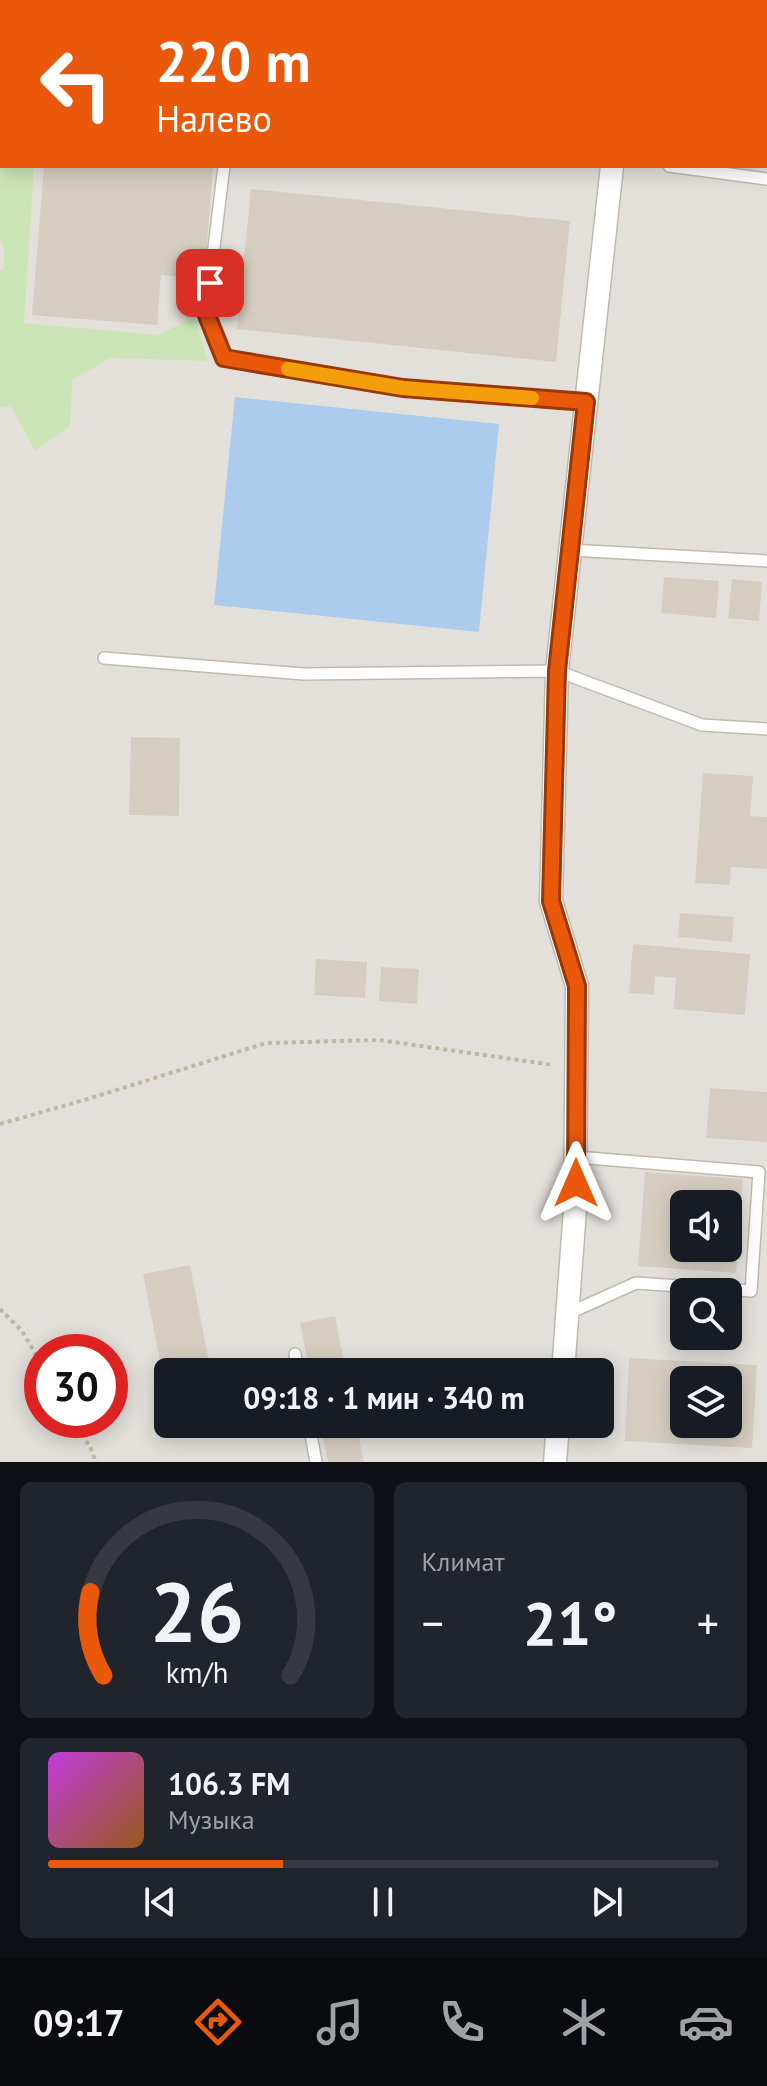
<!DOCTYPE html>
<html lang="ru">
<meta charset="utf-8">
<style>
:root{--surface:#171b24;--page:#20242c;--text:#f1f3f6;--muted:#9ea1a6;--line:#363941;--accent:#ea580c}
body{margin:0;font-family:"PT Sans",sans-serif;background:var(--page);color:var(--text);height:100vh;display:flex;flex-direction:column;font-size:30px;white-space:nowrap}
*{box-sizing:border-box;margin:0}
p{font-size:26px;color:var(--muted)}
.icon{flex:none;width:44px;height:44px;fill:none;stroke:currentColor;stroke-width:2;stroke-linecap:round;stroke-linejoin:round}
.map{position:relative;height:1462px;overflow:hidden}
.sheet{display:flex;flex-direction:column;gap:20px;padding:20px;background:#0d0f14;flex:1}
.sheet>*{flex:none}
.banner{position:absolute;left:0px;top:0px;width:768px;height:168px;box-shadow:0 4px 20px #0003;background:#ea580c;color:#fff;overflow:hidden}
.controls{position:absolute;left:670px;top:1190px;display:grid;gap:16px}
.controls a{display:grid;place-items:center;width:72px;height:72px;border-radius:12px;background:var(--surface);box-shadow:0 4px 20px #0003;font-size:40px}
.speed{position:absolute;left:24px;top:1334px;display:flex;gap:16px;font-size:40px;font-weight:700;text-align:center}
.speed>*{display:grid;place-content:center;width:104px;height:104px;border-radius:50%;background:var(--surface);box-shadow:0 4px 20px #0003;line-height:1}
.speed .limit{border:12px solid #d22;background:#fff;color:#111}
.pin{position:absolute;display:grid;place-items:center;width:68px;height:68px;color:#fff;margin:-34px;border-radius:16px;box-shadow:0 4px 12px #0006}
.me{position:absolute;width:88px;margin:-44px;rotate:0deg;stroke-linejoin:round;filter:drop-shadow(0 0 6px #0008)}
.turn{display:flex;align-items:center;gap:28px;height:168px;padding:0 24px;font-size:36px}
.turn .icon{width:104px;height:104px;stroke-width:2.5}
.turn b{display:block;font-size:56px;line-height:68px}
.big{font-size:60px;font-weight:700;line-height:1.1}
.sheet .tile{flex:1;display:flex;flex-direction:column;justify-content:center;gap:12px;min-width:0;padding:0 28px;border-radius:12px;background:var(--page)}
.sheet .dial{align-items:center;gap:0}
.dial svg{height:208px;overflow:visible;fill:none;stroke:var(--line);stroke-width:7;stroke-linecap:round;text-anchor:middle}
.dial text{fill:var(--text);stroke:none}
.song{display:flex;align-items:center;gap:24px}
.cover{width:96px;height:96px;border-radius:12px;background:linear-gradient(135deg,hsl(290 70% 55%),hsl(30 70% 35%))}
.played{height:8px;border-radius:4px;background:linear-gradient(90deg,var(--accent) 35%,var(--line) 35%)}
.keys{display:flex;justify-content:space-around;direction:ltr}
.heat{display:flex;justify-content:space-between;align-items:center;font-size:44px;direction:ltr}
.sheet .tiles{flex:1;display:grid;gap:20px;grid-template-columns:1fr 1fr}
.tile:last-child{grid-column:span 2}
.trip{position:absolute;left:154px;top:1358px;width:460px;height:80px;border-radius:12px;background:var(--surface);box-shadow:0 4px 20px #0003;font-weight:700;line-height:80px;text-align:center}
.dock{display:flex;height:128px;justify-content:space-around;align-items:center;background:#090b0e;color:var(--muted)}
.dock .icon{width:56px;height:56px}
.dock .active{color:var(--accent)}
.dock b{font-size:36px;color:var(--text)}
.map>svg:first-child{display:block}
</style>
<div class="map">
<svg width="767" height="1462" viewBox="0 0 767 1462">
<rect width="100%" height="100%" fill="#f4f1ea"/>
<path fill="#e3e0db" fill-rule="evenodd" d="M0,0H767V1462H0ZM2,2H766V166H2ZM684,1204H728V1248H684ZM684,1292H728V1336H684ZM42,1352H110V1420H42ZM168,1372H600V1424H168ZM684,1380H728V1424H684Z"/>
<path fill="#cce5b6" d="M0,137H2V166H34L24,323L158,335L195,317L208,361L111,358L72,380L70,426L35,451L11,406L0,408V271L4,268V248L0,241Z"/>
<path fill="#abccec" d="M235,397L499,424L479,632L214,605Z"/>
<g fill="#d5cec0" fill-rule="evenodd">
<path d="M44,166H213L204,279L161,275L157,325L32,315Z"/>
<path d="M251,189L570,221L556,362L237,329Z"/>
<path d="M664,577L719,581L716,618L661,613Z"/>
<path d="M732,579L762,582L759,621L728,618Z"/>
<path d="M131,737L180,738L179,816L129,815Z"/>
<path d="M703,773L753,776L750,816L767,817V869L731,867L730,885L695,883Z"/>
<path d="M680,913L734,917L732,942L678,937Z"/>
<path d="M633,944L750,954L745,1015L674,1009L676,978L655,976L654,995L629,993Z"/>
<path d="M316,959L367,962L365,998L314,995Z"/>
<path d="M381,967L419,969L417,1004L379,1001Z"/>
<path d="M710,1088L767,1092V1142L706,1138Z"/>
<path d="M645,1172L743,1179L736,1273L638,1266ZM684,1204H728V1248H684Z"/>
<path d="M190,1265L211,1372H168V1397H167L143,1274Z"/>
<path d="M335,1316L346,1372H310L300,1323Z"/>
<path d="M629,1358L757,1365L752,1448L625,1441ZM684,1380H728V1424H684Z"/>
<path d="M320,1424H356L364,1462H328Z"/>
</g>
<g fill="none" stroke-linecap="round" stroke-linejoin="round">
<g stroke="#bfbaad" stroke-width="14">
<g id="service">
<path d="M630,2V0"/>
<path d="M0,99H2"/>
<path d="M224,166L206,313L224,358L403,388L586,402"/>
<path d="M669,166L767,179"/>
<path d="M570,550L767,561"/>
<path d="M104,658L304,674L557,671L702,725L767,729"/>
<path d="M567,1314L636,1283L751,1291L759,1172L576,1157"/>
<path d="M295,1354L298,1372"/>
<path d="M309,1424L316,1462"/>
</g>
</g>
<g stroke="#bfbaad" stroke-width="25">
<g id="minor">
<path d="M316,2V0"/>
<path d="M563,1372L575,1209L577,986L551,901L557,671L612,166"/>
<path d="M555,1462L558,1424"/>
</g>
</g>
<g stroke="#bfb79f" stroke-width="4" stroke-dasharray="4 4" stroke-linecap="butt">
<path d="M0,1124L91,1098L266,1043L379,1040L554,1065"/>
<path d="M0,1309L22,1331L42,1365"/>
<path d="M74,1420L91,1449L96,1462"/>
</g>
<use href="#service" stroke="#fff" stroke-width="11"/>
<use href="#minor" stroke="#fff" stroke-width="22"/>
</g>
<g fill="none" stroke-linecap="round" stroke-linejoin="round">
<g stroke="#983908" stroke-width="20">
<path id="route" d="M210,283L206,313L224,358L403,388L586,402L557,671L551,901L577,986L576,1183"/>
</g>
<use href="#route" stroke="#ea580c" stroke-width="14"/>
<path stroke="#f59e0b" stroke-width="14" d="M288,369L403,388L532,398"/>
</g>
</svg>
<div class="controls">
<a><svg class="icon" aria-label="sound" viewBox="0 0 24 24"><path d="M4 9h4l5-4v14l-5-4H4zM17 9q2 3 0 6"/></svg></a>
<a><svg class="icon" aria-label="search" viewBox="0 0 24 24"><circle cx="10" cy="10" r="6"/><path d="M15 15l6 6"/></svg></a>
<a><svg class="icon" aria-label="layers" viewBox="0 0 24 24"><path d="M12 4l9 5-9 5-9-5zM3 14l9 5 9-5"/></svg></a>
</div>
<div class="speed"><div class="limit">30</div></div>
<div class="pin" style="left:210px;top:283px;background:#d93025"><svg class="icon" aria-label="arrive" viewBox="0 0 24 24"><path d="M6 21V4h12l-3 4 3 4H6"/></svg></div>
<svg class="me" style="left:576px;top:1183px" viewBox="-20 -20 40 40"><path d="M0-17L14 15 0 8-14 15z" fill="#ea580c" stroke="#fff" stroke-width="4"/></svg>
<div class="trip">09:18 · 1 мин · 340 m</div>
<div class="banner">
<div class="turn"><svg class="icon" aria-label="left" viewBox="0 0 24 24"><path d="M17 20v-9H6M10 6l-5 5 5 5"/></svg><div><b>220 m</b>Налево</div></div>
</div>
</div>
<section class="sheet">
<div class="tiles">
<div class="tile dial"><svg viewBox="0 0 100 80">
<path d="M14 69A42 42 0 1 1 86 69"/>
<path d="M14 69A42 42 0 0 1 9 37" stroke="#ea580c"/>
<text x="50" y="56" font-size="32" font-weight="700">26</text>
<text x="50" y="72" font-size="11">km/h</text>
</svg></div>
<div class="tile"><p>Климат</p>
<div class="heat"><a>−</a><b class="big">21°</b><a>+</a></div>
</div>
<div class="tile">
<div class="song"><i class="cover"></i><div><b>106.3 FM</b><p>Музыка</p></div></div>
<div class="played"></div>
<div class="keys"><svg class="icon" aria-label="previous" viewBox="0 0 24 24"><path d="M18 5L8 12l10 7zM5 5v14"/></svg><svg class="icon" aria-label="pause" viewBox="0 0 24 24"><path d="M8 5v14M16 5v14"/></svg><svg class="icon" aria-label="next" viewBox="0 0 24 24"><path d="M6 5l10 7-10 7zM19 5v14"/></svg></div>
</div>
</div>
</section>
<nav class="dock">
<b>09:17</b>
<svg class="icon active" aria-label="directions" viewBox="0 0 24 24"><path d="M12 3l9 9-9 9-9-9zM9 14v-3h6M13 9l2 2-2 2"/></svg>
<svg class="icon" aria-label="music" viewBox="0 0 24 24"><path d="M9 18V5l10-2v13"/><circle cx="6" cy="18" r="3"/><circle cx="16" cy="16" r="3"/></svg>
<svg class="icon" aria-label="phone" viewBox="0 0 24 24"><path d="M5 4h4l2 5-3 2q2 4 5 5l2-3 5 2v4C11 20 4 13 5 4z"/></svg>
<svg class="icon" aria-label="climate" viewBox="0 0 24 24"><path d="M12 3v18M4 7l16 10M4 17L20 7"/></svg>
<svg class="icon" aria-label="car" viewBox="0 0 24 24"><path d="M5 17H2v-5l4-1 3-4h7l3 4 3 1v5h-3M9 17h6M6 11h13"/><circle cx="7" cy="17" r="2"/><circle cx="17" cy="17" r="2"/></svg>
</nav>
